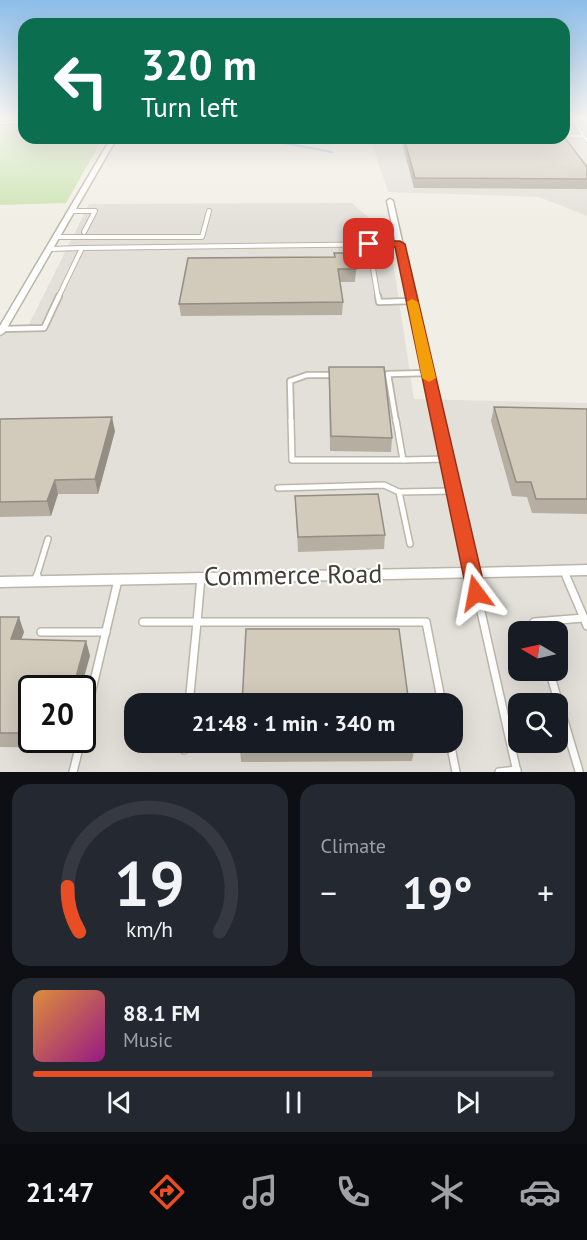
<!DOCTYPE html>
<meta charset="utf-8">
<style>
:root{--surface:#171b24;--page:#242831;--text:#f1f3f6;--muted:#9ea1a6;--line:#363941;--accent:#e94d24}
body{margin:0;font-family:"PT Sans",sans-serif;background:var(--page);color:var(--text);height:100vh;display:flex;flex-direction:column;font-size:22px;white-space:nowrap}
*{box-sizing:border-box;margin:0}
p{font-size:20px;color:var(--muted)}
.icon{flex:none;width:33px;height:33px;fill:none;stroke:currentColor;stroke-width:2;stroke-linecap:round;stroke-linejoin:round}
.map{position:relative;height:772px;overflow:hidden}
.drawer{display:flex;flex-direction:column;gap:12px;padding:12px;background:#0d0f14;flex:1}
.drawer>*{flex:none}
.hud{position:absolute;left:18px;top:18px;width:552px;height:126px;border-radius:18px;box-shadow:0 6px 24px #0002;background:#0b6e4f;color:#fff;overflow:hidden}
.needle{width:39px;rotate:279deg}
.fabs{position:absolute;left:508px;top:621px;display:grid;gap:12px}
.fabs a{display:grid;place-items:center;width:60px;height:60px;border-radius:12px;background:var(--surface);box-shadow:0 6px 24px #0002;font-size:30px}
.speed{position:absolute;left:18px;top:675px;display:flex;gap:12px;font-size:30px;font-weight:700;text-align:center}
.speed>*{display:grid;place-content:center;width:78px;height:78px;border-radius:50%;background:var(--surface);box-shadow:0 6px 24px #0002;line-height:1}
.speed .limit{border:3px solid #111;border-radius:9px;background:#fff;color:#111}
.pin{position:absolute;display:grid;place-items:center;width:51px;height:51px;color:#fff;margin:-26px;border-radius:12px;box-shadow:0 3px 9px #0006}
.me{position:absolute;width:66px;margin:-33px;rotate:347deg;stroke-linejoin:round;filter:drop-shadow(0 0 4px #0008)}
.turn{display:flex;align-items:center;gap:21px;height:126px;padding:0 24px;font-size:27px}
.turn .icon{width:78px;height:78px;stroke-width:2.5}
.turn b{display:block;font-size:42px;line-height:51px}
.big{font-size:45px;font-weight:800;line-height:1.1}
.drawer .card{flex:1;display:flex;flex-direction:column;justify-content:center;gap:9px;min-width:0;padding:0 21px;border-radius:18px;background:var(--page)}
.drawer .dial{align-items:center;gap:0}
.dial svg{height:156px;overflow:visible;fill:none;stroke:var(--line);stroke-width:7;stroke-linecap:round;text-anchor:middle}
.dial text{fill:var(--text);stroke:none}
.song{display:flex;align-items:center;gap:18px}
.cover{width:72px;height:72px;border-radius:9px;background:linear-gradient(135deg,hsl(30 70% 55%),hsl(310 70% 35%))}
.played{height:6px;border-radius:3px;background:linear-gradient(90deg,var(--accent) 65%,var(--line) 65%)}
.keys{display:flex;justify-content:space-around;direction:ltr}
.heat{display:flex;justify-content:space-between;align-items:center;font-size:33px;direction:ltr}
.drawer .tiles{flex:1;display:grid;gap:12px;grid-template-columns:1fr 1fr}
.card:last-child{grid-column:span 2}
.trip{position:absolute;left:124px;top:693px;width:339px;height:60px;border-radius:18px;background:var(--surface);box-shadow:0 6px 24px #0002;font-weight:800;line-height:60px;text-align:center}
.menu{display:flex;height:96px;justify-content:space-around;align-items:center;background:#090b0e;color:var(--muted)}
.menu .icon{width:42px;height:42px}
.menu .active{color:var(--accent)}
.menu b{font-size:27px;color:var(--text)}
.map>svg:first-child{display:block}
</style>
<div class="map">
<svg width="587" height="772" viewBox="0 0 587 772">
<rect width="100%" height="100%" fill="#f1eee5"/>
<g fill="#e3e0da" fill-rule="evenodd">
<path d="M587,121V216L539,197L388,192L370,138H564V122Z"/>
<path d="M352,203L389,236L414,399L587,403V772H0V330L27,328L89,204ZM519,632H558V670H519ZM32,688H82V740H32ZM135,704H453V742H135ZM519,704H558V742H519Z"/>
</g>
<path fill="#c9e3b0" d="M0,126H24V138H103L66,203L0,205Z"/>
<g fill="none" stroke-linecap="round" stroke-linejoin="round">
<path stroke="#a5caea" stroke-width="2" d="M257,138L332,152"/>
<g stroke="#bcb6a8" stroke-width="4.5">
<g id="service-far4">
<path d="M573,119L587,141"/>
<path d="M564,136H582"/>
</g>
</g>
<g stroke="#bcb6a8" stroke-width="6">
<g id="service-far3">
<path d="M71,211H95L84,232"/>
<path d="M56,237H202L209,211"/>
<path d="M369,244L378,298"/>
<path d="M49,249L82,248"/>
<path d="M58,298L82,248L400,244"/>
</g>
</g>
<g stroke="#bcb6a8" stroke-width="8">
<g id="service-far2">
<path d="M378,296L379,302L412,301"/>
<path d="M3,329L44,328L59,296"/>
<path d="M291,422L290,381L307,375H334"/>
<path d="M396,422L388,374L428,373"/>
</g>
</g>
<g stroke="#bcb6a8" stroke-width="8">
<g id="service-far1">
<path d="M291,420L292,460H403"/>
<path d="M396,420L403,460L447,459"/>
<path d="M278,488L384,485L399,492"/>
<path d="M410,544L399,492L453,491"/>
<path d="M564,571L567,578"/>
<path d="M472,573L473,578"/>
<path d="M36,578L48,539"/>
</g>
</g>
<g stroke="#bcb6a8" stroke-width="10">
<g id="service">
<path d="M473,576L517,772"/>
<path d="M566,576L584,618"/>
<path d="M35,581L37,576"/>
<path d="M143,622H197L201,577"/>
<path d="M41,632H106"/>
<path d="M537,632L534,622L584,618L587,626"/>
<path d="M549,670L579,771"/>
<path d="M189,704L197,622H426L442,704"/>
<path d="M82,732L118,580"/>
<path d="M450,742L456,772"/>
<path d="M184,750L185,742"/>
<path d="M73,772L81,740"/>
<path d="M499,772L517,770"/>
</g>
</g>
<g stroke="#bcb6a8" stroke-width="3">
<g id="minor">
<path d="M24,121V123L0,124V122Z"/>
<path d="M111,138H117L4,333L0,335V326Z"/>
<path d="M390,199L393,201L476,568L587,565V575L0,587V577L464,568L387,201Z"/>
</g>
</g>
<use href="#service-far4" stroke="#fff" stroke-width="3"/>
<use href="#service-far3" stroke="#fff" stroke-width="4"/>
<use href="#service-far2" stroke="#fff" stroke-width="4.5"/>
<use href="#service-far1" stroke="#fff" stroke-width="5"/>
<use href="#service" stroke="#fff" stroke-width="7"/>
<use href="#minor" fill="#fff" fill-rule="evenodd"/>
</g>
<g fill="#b5aea1">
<path d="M404,138L587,167V189L414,188L403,147Z"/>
<path d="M334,253L356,269L355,282H340L343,302L342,315L181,316L179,304L334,257Z"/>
<path d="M329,367L392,438L391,452L330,451Z"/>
<path d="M494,407L587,409V514L532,513L527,497L512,496L491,421Z"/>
<path d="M0,419L115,431L98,494H58L51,516L0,517Z"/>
<path d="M295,496L385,535L384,549L298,552Z"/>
<path d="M0,617L24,632L21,640L86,641L90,656L32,688V740H68L65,748L0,747Z"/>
<path d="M415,747L412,761L241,762L240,748Z"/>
</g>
<g fill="#938d83">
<path d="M112,417L115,431L98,494L95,479Z"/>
<path d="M55,480L58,494L51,516L47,501Z"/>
<path d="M19,617L24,632L16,654L11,639Z"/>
<path d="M86,641L90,656L81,688H73Z"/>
<path d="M62,740H68L65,748Z"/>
</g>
<g fill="#d2cabb" stroke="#938d83" stroke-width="1.5">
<path d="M404,138H565L587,167V179L415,178Z"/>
<path d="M334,253H353L356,269H338L343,302L179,304L188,258L335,257Z"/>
<path d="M329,367H384L392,438L331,436Z"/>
<path d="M494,407L587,409V499H536L531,482H516Z"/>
<path d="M112,417L95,479L55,480L47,501L0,502V419Z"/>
<path d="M378,494L385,535L298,537L295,496Z"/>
<path d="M0,617H19L11,639L86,641L73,688H32V733H0Z"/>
<path d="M246,629H399L409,704H242Z"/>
<path d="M240,742H414L415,747L240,748Z"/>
</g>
<linearGradient id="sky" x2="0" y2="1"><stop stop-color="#8dbde9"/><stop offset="0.52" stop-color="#f9f7f3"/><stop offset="1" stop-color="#f9f7f3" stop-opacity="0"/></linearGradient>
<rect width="587" height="227" fill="url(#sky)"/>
<path fill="#e94d24" stroke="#973217" stroke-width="1.5" d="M369,241H400L405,244L486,593L483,598L476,601L470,598L467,593L395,247H365V242Z"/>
<path fill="#f59e0b" d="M412,299L418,302L436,378L429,382L422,378L407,302Z"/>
<g text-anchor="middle" stroke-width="4.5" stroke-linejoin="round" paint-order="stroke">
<g font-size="26" fill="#433e35" stroke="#fff">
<text transform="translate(293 575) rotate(-1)" y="9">Commerce Road</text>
</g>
</g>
</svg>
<div class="fabs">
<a><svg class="needle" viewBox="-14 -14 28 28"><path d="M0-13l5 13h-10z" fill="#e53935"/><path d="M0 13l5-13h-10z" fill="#9ea1a6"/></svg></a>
<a><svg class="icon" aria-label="search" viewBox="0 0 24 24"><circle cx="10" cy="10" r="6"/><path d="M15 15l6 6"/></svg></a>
</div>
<div class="speed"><div class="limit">20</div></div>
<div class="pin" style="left:369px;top:244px;background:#d93025"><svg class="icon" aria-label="arrive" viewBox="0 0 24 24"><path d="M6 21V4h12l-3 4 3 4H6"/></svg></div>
<svg class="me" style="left:476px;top:593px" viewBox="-20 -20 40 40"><path d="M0-17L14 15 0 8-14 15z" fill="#e94d24" stroke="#fff" stroke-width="4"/></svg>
<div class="trip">21:48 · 1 min · 340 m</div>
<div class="hud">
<div class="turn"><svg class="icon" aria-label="left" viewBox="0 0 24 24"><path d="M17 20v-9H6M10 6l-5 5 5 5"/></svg><div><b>320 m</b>Turn left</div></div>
</div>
</div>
<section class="drawer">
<div class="tiles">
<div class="card dial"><svg viewBox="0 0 100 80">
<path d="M14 69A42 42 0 1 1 86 69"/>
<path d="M14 69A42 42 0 0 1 8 46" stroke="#e94d24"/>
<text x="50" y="56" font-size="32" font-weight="700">19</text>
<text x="50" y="72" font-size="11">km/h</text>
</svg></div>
<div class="card"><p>Climate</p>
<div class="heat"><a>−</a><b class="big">19°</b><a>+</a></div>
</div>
<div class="card">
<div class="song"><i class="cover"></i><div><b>88.1 FM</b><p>Music</p></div></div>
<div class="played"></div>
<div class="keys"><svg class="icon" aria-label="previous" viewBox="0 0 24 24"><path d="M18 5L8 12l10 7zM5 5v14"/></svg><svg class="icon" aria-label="pause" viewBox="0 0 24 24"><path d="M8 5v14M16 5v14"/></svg><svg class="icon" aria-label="next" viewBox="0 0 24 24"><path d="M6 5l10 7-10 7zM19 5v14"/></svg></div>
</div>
</div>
</section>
<nav class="menu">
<b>21:47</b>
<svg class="icon active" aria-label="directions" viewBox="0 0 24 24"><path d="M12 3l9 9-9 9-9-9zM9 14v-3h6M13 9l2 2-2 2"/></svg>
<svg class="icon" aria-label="music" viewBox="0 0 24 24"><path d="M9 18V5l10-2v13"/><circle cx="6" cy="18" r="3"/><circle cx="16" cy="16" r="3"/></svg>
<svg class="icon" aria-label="phone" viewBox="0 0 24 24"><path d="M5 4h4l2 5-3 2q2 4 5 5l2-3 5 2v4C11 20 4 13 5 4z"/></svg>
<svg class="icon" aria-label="climate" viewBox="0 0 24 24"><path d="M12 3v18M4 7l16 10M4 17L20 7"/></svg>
<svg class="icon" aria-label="car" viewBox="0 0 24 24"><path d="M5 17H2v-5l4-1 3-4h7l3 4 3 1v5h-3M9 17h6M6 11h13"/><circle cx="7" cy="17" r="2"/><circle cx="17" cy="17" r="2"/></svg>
</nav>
